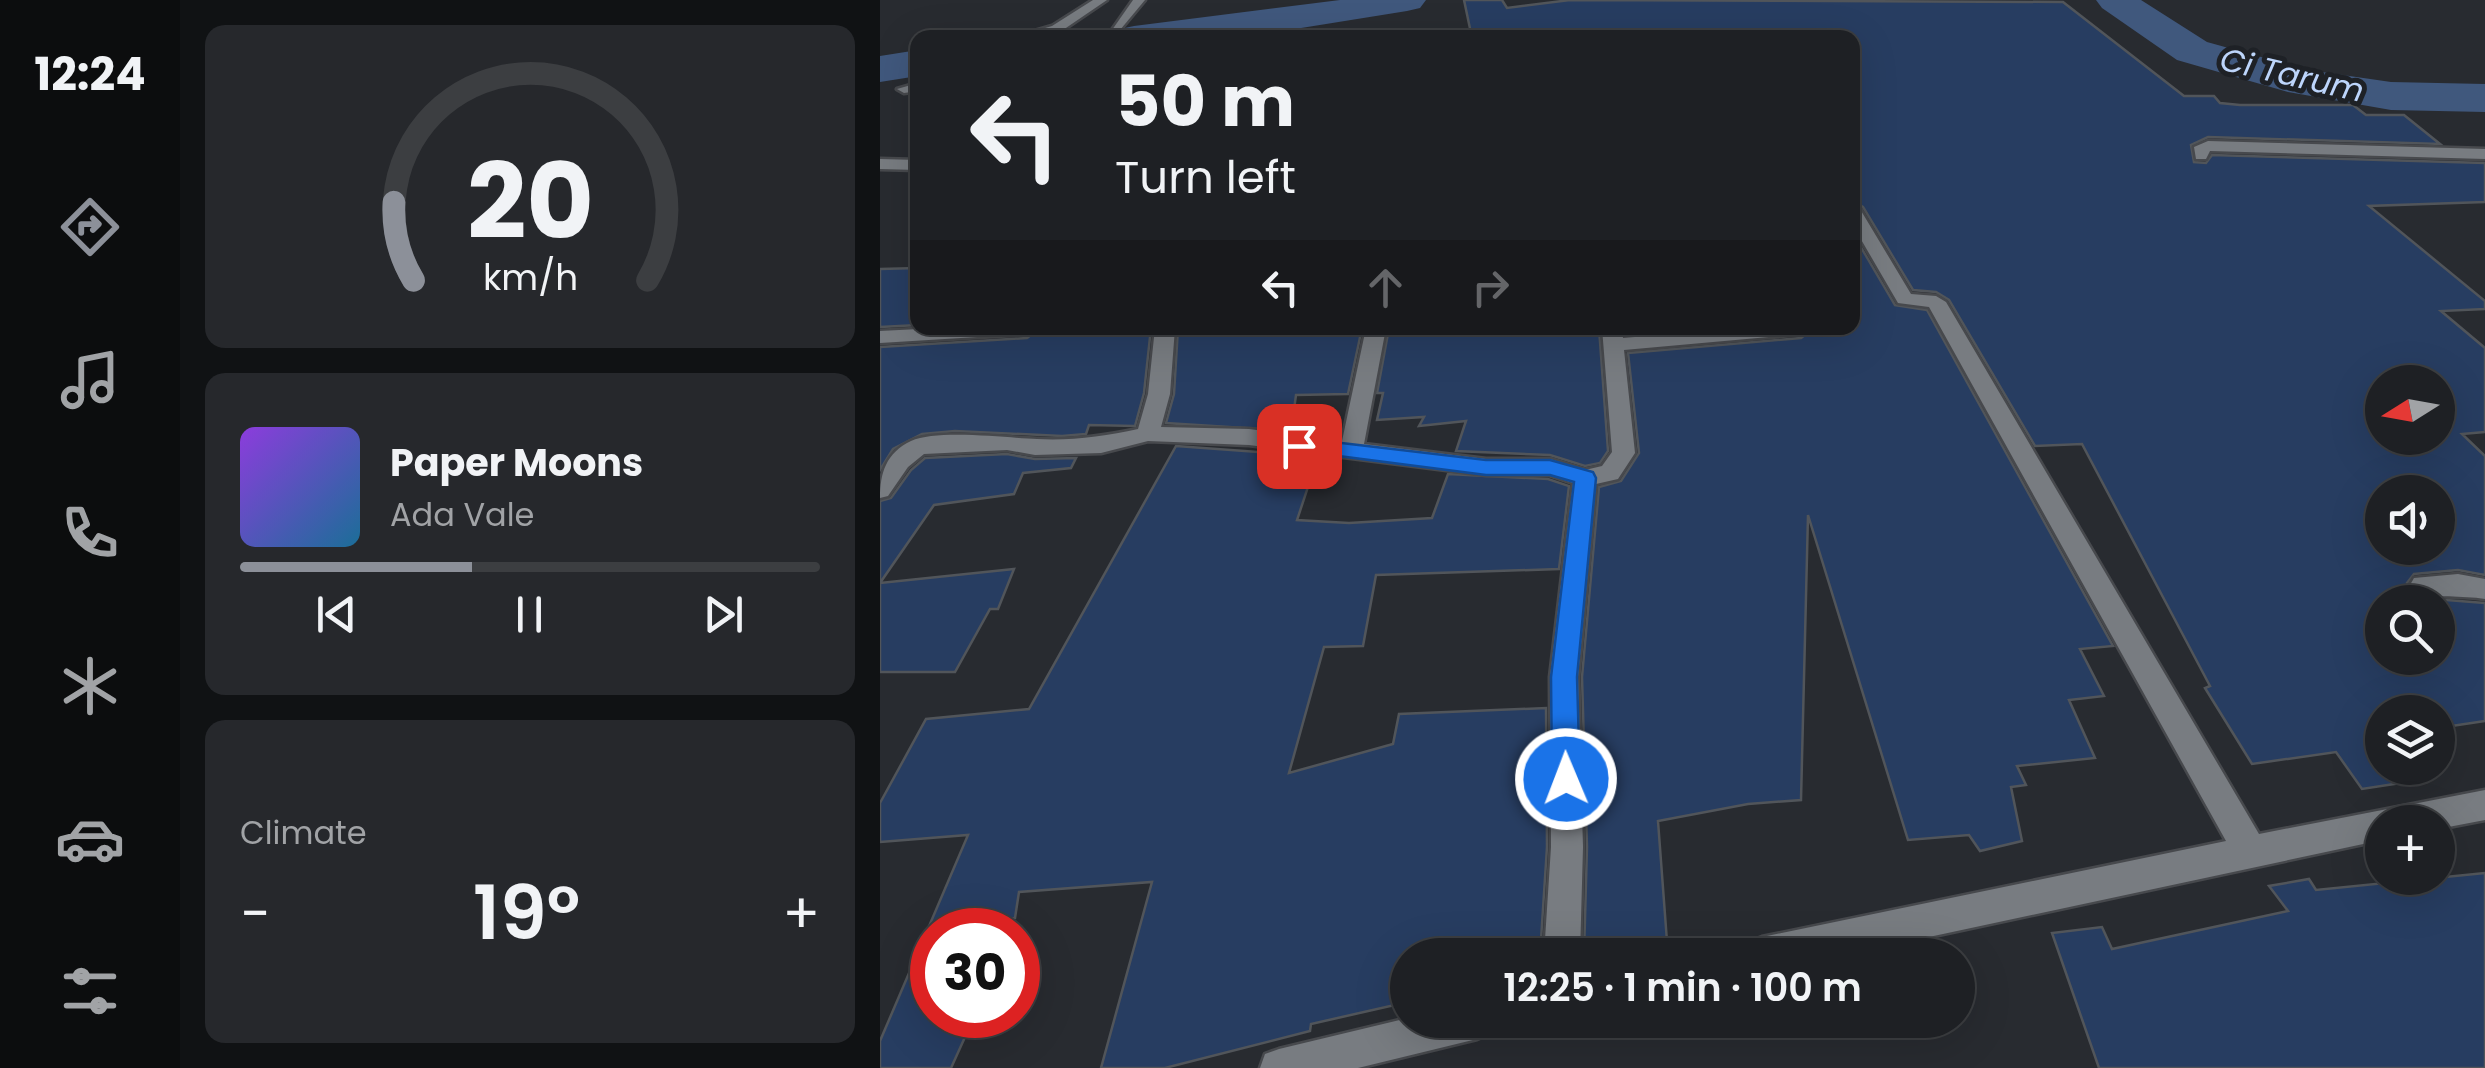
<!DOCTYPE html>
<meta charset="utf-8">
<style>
:root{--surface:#1e2024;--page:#26282c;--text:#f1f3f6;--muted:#a1a3a6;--line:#3c3e41;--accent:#8c9099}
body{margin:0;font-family:Poppins,sans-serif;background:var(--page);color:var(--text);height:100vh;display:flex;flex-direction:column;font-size:38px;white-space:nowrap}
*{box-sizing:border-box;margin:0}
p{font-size:32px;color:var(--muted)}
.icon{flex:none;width:55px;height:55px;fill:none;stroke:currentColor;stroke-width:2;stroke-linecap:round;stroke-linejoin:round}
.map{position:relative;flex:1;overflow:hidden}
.details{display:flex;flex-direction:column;gap:25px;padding:25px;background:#101214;width:700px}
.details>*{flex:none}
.guide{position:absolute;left:30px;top:30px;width:950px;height:305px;border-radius:20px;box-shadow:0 10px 40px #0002,0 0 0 2px var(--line);background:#1e2024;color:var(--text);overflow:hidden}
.needle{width:65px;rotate:259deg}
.fabs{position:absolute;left:1485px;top:365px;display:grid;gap:20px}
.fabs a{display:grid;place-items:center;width:90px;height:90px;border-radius:50%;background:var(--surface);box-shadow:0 10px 40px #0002,0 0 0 2px var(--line);font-size:50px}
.speed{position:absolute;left:30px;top:908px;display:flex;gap:20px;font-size:50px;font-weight:700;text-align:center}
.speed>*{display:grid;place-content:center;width:130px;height:130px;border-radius:50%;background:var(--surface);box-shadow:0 10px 40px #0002,0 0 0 2px var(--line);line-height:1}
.speed .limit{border:15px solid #d22;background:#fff;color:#111}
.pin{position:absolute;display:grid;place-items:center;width:85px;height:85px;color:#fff;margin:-42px;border-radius:20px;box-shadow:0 5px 15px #0006}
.me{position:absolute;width:110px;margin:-55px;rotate:359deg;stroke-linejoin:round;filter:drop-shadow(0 0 8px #0008)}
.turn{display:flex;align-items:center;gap:35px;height:210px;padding:0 40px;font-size:45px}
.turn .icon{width:130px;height:130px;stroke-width:2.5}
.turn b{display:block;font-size:70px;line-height:85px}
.lanes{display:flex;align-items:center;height:95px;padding:0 40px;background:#0003;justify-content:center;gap:50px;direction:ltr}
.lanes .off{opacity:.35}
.big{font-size:75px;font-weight:600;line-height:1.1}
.details .tile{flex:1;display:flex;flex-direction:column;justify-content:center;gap:15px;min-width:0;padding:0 35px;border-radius:20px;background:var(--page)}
.details .dial{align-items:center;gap:0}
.dial svg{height:260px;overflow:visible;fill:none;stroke:var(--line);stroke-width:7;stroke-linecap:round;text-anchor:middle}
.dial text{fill:var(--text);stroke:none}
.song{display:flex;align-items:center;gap:30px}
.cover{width:120px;height:120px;border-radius:15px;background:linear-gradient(135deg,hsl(270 70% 55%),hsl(200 70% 35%))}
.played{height:10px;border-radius:5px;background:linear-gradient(90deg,var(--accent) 40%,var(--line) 40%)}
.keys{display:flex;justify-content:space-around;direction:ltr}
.heat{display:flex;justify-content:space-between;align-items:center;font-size:55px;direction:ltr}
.trip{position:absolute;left:510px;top:938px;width:585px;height:100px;border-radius:50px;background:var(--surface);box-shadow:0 10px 40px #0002,0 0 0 2px var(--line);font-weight:600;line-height:100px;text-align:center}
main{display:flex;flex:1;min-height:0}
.dock{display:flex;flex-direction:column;width:180px;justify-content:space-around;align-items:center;background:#0c0d0e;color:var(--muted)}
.dock .icon{width:70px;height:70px}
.dock .selected{color:var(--accent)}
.dock b{font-size:45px;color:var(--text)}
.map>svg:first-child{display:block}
</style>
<main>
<nav class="dock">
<b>12:24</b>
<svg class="icon selected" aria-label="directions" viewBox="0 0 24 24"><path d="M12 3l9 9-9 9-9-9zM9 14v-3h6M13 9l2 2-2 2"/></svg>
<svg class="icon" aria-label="music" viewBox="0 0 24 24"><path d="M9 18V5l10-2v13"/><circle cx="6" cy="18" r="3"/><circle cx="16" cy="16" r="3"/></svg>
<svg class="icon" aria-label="phone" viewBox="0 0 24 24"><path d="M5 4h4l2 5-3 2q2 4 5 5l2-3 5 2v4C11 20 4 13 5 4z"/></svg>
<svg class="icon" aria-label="climate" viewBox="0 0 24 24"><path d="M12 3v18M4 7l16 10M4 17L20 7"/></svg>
<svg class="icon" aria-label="car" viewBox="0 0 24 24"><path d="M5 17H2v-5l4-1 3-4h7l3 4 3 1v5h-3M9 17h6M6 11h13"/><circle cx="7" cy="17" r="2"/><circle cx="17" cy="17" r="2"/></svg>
<svg class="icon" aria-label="filters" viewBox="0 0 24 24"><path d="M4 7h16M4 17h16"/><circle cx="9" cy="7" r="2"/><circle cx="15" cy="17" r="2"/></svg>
</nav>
<section class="details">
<div class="tile dial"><svg viewBox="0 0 100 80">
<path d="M14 69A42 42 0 1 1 86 69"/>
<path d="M14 69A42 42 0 0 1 8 45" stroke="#8c9099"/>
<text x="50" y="56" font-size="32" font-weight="700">20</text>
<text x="50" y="72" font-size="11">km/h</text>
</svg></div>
<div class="tile">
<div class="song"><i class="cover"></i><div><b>Paper Moons</b><p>Ada Vale</p></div></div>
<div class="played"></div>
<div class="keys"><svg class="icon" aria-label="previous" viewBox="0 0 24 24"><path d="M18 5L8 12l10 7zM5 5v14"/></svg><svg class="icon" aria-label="pause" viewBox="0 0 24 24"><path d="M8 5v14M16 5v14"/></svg><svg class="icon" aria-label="next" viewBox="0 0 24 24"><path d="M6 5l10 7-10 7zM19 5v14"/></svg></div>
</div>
<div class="tile"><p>Climate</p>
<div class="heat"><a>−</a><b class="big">19°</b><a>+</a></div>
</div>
</section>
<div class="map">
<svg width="1605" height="1068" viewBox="0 0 1605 1068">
<rect width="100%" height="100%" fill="#282b30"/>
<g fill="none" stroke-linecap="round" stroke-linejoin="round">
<g fill="#40587d" fill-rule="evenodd">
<path d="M460,0H546L540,8L527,11L358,38H234L240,29L254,26Z"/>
<path d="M1216,0H1261L1327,42L1428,70L1511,82L1605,84V112L1511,110L1408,92L1297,60L1222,8Z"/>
<path d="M38,50V76L0,82V56Z"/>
</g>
</g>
<g fill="#273d61" stroke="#51555a" stroke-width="2.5" fill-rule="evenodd">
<path d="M584,0H622L627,8L690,0L1183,2L1304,96H1334L1340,103L1360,105H1473L1486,115H1524L1560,144L1328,137L1311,145L1314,162L1326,163L1332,155L1605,163V202L1489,206L1605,301V309L1561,311L1605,348V432L1582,434L1605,456V575L1578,570L1534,574L1527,583L1531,594L1541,598L1605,603V721L1558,728V712H1502V735L1493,736L1502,749V768H1516L1527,782L1482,789L1456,752L1372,764L1325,688L1330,686L1202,444L1155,446L1069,300L1056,292L1033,290L983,207L972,201V38H592ZM1502,382H1558V438H1502ZM1502,492H1558V548H1502ZM1502,602H1558V658H1502Z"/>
<path d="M972,232L1015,305L1047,310L1233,646L1200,649L1224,696L1189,700L1215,758L1137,766L1146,785L1131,787L1142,841L1100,851L1089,835L1028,840L928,515L921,800L868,804L778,821L788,955H704L707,847L702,677L719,487L741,481L759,453L748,353L921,338L934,328H972Z"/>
<path d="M38,268V325L0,327V269Z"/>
<path d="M160,328H271L264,393L255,426L209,425L206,434L182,436L75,431L42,434L13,449L0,470V347L147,338Z"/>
<path d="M298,328H482L468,394L416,395L411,431L286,423L294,394Z"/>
<path d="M509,328H719L728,451L720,463L705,466L670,455L576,451L586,421L539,426L544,417L497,420L503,393H497Z"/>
<path d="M296,446L407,454L403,483L430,481L417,520L469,523L552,518L568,474L668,479L689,486L679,569L496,575L483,646L444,647L409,773L513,744L519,714L666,708L667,847L660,955H528V1002L431,1024L430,1031L285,1068H221L272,882L139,892L135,918L97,930H52V1015H95L71,1068H0V1041L88,835L0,842V803L46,719L149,709Z"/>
<path d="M127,454L155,459L196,458L191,468L143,473L134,494L54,505L0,583L134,569L118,609H110L75,672H0V501L11,498L31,470L45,458Z"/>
<path d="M1605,873V1068H1219L1172,933L1222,927L1232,949L1408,911L1389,886L1429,879L1436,890Z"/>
</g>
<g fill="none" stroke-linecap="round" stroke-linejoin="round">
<g stroke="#47494d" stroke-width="5">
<g id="minor">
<path d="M213,0H227L180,32L134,37L172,26Z"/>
<path d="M253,0H265L240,30H232Z"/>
<path d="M38,83V91L24,93L17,89Z"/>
<path d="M1328,141L1605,149V159L1330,151L1326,159H1316L1314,147Z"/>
<path d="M0,159L38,160V170L0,169Z"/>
<path d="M972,204L980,209L1031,294L1056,296L1066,302L1379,834L1605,790V820L1558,829V822H1502V840L965,955H864L869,942L882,937L1346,841L1049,307L1018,303L972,224Z"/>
<path d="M58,328H157L147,334L0,343V331Z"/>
<path d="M275,328H295L290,394L281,427L369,429L462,441L486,328H506L484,444L606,459H670L705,470L722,466L732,452L722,328H742L743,338L861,328H931L921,334L744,350L755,453L738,479L716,484L698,677L703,847L700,955H664L671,847L670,677L693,483L669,475H606L369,445L268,441L221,453L155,455L127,450L44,454L28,467L8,496L0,498C0,473 6,453 31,441C58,429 127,438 157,439C191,441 225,436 258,429L268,394Z"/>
<path d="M1578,574L1605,579V599C1582,595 1555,599 1534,592L1530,585L1534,578Z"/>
<path d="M528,1018L616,1020L610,1033L597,1039L478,1068H380L385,1054L399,1049Z"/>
</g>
</g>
<use href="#minor" fill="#787c81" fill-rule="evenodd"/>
</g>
<path fill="#1a73e8" stroke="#114b97" stroke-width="2.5" d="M419,438L606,460H670L713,472L716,478L697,677L700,779L696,788L686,792L676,788L672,779L671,677L694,482L670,475H606L412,450L409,446L412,441Z"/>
<g text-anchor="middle" stroke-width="10" stroke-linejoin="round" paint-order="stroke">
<g font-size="32" font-style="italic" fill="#bdd5fb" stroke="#1e2126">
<text transform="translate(1412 75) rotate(13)" y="11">Ci Tarum</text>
</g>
</g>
</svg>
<div class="fabs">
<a><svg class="needle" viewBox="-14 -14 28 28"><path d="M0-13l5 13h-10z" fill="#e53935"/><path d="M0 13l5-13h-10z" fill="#a1a3a6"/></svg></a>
<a><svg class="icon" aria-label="sound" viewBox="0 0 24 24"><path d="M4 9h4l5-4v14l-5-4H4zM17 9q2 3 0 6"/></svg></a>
<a><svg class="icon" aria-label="search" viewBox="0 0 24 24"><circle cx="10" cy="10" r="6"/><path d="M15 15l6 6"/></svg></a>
<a><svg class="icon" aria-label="layers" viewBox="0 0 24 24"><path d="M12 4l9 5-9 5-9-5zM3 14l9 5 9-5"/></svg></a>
<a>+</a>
</div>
<div class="speed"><div class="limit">30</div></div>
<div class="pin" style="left:419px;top:446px;background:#d93025"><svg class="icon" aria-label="arrive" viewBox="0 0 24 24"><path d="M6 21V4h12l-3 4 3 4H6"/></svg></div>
<svg class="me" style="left:686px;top:779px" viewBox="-20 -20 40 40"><circle r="17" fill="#1a73e8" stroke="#fff" stroke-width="3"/><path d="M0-11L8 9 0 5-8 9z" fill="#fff"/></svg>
<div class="trip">12:25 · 1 min · 100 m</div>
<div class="guide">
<div class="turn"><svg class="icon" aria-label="left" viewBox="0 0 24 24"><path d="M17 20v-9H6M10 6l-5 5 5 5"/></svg><div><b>50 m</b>Turn left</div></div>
<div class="lanes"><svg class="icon" aria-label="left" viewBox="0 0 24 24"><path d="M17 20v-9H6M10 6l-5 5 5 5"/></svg><svg class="icon off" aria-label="ahead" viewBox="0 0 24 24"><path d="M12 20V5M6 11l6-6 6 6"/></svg><svg class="icon off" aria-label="right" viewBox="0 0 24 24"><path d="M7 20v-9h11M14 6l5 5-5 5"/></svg></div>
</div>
</div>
</main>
